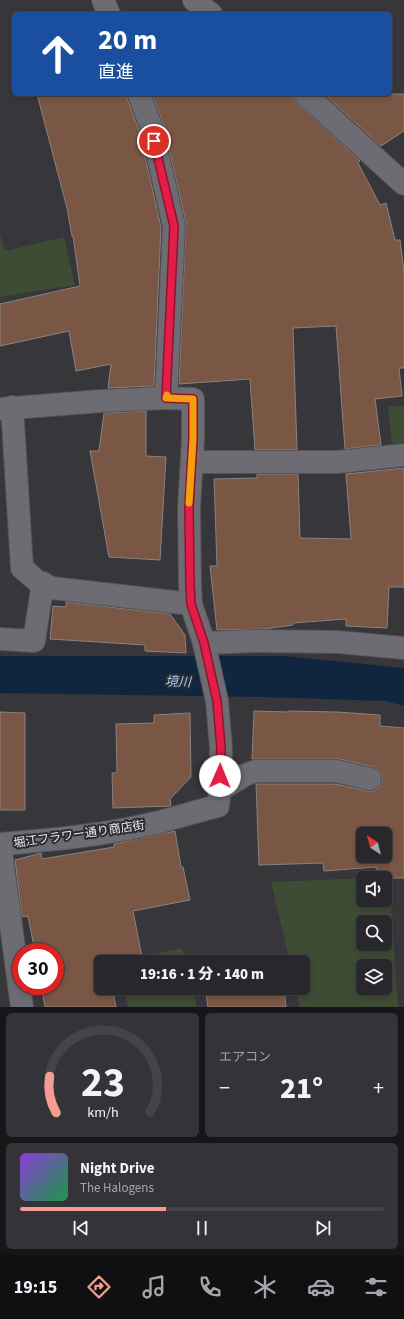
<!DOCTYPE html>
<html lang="ja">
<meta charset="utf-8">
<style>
:root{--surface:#28282c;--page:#343438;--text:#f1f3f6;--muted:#a5a6a9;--line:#444448;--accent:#f59c90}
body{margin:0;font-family:"Source Sans 3","Noto Sans JP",sans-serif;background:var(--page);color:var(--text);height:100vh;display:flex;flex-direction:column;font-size:15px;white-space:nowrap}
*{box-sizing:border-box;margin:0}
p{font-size:13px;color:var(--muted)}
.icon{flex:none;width:22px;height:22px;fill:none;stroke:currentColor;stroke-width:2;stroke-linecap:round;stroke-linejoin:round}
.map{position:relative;height:1007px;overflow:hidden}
.panel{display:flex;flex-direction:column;gap:6px;padding:6px;background:#161618;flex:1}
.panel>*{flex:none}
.banner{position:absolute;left:12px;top:12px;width:380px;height:84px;border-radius:6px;box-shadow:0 2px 6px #0003,0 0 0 1px var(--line);background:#1a4fa0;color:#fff;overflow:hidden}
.needle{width:26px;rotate:324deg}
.tools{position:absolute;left:356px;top:827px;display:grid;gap:8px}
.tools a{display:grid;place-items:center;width:36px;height:36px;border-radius:6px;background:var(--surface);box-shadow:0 2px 6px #0003,0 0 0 1px var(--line);font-size:20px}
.speed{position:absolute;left:12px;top:943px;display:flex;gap:8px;font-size:20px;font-weight:700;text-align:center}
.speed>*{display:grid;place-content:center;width:52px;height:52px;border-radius:50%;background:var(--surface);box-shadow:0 2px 6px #0003,0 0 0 1px var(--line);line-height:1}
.speed .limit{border:6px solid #d22;background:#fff;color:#111}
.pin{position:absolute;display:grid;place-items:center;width:34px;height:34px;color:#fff;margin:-17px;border:2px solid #fff;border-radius:50%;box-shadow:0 1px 4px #0007}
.me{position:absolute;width:44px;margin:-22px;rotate:1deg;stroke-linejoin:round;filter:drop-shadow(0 0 3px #0008)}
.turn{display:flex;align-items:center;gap:14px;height:84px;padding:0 20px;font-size:18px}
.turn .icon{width:52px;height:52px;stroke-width:2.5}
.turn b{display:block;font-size:28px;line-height:34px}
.big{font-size:30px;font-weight:800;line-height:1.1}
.panel .card{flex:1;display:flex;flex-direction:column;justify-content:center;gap:6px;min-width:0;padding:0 14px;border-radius:6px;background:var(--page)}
.panel .dial{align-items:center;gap:0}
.dial svg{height:104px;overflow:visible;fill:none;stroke:var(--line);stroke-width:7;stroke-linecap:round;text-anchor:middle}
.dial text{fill:var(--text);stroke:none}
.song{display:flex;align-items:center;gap:12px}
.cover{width:48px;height:48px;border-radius:6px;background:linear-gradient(135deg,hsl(270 70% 55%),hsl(140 70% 35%))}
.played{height:4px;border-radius:2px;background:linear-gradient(90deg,var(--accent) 40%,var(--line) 40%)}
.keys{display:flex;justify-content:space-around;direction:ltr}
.heat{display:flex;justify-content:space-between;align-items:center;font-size:22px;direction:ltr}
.panel .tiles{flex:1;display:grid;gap:6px;grid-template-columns:1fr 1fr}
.card:last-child{grid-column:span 2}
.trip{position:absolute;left:94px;top:955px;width:216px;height:40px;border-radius:6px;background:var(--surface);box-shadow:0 2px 6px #0003,0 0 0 1px var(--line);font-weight:800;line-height:40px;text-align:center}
.tab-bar{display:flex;height:64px;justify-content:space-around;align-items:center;background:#101012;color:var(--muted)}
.tab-bar .icon{width:28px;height:28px}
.tab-bar .on{color:var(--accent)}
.tab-bar b{font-size:18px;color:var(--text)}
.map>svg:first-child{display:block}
</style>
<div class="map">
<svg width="404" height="1007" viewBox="0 0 404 1007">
<rect width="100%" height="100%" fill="#36363b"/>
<g fill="#3e4c34" fill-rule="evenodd">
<path d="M0,235L5,251L64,237L75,285L0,297Z"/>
<path d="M404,405V442L392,444L388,407Z"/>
<path d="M363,878V900H385V897L391,903L398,1007H300L296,988H303V962H290L271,882L365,878H366ZM363,922H385V944H363ZM363,966H385V988H363Z"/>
<path d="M182,948L185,962L117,961Z"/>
<path d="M123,988H192L197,1007H128Z"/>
</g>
<path fill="#10263f" d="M0,656H284L404,668V706L386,701L263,697L0,693Z"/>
<g fill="#7a5645" stroke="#8a8380" fill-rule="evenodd">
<path d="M37,94H127V98L139,130L161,227L154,386L108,388L111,364L76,371L69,331L0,346V304L80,286L73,236H72L67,208Z"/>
<path d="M152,94H293V98L297,103L360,161L358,163L380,205L386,203L395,240H400L404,271V368H399L402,396L375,399L381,445L345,449L336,326L293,328L297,450H255L250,379L179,384L186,223L163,123Z"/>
<path d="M324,94H404V131L381,146Z"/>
<path d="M146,411V456L166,457L160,560L109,557L90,451H99L104,413Z"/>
<path d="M404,468V587H389L387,628L346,626V619L293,623V625L264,629L217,630L210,566H217L214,479L257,478V474H298L300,538L351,539L346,474Z"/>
<path d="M66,602L170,614L185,635L186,653L145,651V645L50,639L53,606L66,607Z"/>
<path d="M254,711L289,712V711L337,712L380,715V726L404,728V878H377L376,867L324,871L323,863L259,865L256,784H335L368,791H374L379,788L382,781V775L378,770L373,767L339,759H252ZM363,834H385V856H363Z"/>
<path d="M0,712L25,713V810H0Z"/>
<path d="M190,713L191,777L170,799L171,806L113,808L112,773H117L116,724L154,723V715Z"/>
<path d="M175,831L181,867H183L190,900L133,911L143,962H101V988H112L116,1007H45L41,986H55V952H35L28,916L22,917L15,860L41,853L42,859L114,847V844Z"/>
<path d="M280,957L281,962H237Z"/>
<path d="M205,988H284L286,1007H208Z"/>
</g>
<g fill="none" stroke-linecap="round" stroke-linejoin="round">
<g stroke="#535257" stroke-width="24">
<g id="minor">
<path d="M103,0L109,14"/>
<path d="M194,0L211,14"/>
<path d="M139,94L151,126L174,226L166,398"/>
<path d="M305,94L404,184"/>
<path d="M12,407L22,568L37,581L52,588L191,604"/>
<path d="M0,409L101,401L166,398L193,399V439L189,508L190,585L191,604L204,643L217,701L221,748L220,790L218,806C197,811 176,818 155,823C105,835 52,840 0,844"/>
<path d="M192,462H338L404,455"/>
<path d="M0,639L34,641L43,583"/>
<path d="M204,643L257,641L338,642L404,648"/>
<path d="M220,790L245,775L256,771H336L370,779"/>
<path d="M0,844L22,1007"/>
</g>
</g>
<use href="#minor" stroke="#6c6c72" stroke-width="22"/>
</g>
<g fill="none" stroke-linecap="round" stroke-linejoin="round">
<g stroke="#92132f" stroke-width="10">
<path id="route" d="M154,141L174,226L166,398L193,399V439L189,508L190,585L191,604L204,643L217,701L221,748L220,776"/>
</g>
<use href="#route" stroke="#e11d48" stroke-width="7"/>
<path stroke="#f59e0b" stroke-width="7" d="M167,395L166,398L193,399V439L189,503"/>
</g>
<g text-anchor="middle" stroke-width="4" stroke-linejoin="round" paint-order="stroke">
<g font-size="12" fill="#e9e9ed" stroke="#2c2c31">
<text transform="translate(79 834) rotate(-8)" y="4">堀江フラワー通り商店街</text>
</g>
<g font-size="13" font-style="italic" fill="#a1ccfe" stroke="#2c2c31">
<text transform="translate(178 681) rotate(2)" y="5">境川</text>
</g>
</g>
</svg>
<div class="tools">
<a><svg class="needle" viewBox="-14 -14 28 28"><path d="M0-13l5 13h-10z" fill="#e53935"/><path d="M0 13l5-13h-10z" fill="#a5a6a9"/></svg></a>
<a><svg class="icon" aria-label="sound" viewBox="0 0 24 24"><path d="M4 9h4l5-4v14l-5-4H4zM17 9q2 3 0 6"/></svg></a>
<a><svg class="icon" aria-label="search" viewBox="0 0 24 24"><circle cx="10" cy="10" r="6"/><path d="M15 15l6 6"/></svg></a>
<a><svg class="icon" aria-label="layers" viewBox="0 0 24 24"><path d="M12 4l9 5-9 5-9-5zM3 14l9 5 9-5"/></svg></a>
</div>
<div class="speed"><div class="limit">30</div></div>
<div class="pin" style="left:154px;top:141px;background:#d93025"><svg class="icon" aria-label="arrive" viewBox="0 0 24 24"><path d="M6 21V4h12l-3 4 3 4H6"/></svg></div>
<svg class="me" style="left:220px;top:776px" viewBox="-20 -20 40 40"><circle r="19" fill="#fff"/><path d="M0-13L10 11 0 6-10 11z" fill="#e11d48"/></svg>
<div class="trip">19:16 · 1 分 · 140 m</div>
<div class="banner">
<div class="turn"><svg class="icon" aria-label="ahead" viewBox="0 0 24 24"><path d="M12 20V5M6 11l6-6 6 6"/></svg><div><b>20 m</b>直進</div></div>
</div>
</div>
<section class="panel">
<div class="tiles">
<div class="card dial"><svg viewBox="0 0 100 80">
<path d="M14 69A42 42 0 1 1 86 69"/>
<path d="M14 69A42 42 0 0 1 9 41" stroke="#f59c90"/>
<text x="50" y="56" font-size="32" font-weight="700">23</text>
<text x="50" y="72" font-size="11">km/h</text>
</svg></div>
<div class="card"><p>エアコン</p>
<div class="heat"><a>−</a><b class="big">21°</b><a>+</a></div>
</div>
<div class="card">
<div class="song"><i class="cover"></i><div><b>Night Drive</b><p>The Halogens</p></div></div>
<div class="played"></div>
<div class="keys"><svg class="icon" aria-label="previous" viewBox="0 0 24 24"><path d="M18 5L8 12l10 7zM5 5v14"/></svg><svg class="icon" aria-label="pause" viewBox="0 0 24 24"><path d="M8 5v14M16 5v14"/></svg><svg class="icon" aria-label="next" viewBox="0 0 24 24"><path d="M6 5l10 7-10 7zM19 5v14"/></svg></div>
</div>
</div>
</section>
<nav class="tab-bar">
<b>19:15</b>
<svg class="icon on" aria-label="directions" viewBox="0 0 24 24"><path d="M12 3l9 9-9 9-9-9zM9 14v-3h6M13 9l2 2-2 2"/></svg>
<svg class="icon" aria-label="music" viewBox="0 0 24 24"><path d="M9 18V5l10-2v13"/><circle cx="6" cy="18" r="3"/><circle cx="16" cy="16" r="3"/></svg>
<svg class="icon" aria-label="phone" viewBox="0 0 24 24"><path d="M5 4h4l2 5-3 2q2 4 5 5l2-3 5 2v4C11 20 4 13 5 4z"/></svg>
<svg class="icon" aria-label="climate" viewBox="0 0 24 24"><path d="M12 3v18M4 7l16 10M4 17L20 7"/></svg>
<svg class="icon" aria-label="car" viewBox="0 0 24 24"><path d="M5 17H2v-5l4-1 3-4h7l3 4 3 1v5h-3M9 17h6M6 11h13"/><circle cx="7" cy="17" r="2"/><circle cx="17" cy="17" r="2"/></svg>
<svg class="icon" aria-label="filters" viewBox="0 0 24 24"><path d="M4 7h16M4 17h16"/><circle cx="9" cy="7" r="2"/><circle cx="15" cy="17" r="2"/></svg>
</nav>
